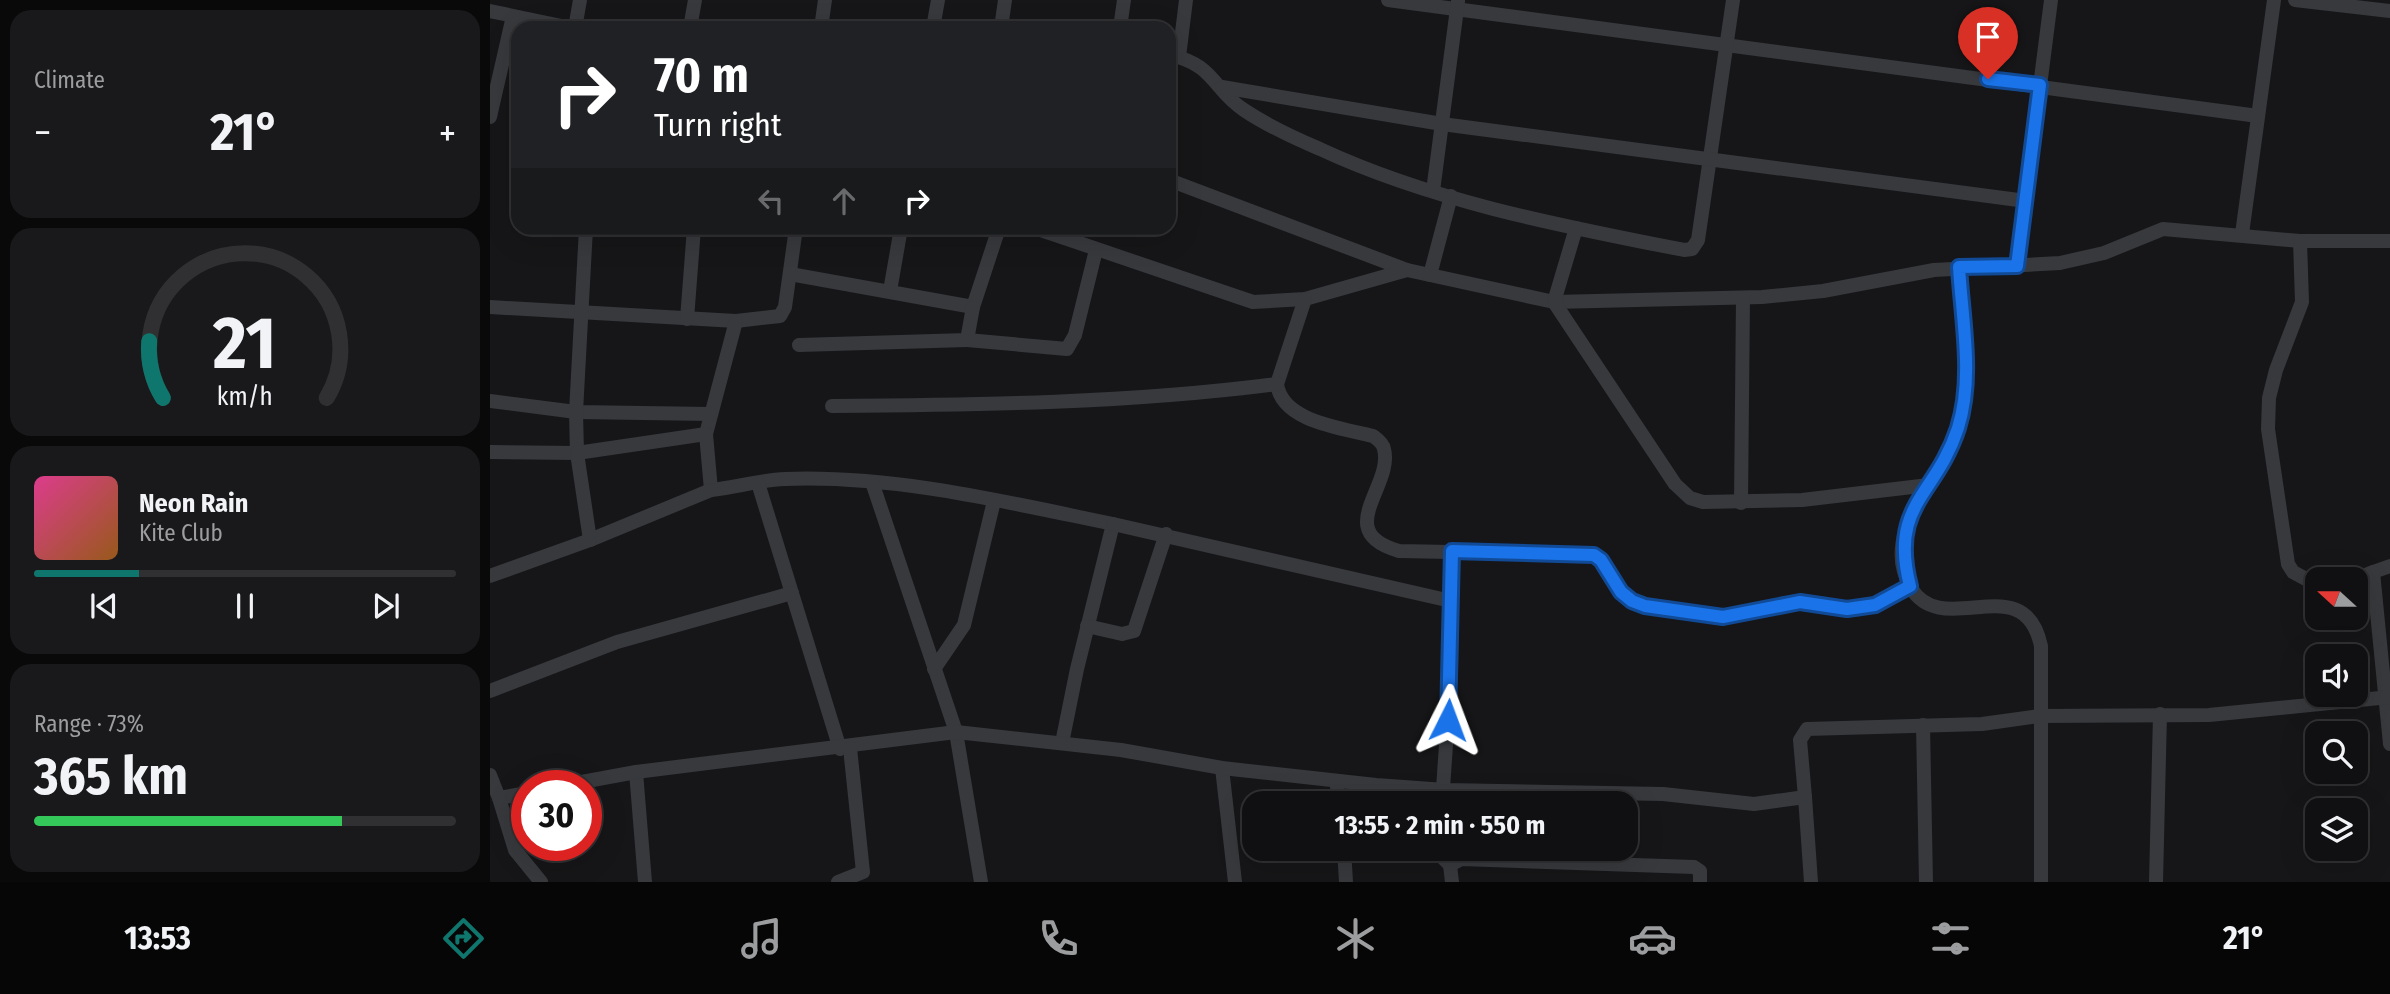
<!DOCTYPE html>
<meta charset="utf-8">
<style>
:root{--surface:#101012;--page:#19191b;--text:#f1f3f6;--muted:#9c9d9f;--line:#303032;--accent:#0f766e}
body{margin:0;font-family:"Fira Sans Condensed",sans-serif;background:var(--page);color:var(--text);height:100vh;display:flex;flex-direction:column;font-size:26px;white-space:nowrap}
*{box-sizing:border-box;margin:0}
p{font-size:23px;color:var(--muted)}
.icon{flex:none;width:38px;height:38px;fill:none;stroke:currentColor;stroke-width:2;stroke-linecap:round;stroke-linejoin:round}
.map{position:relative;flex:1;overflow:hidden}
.panel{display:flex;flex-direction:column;gap:10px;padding:10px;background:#09090a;width:490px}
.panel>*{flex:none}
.guide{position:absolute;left:21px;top:21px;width:665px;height:214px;border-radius:21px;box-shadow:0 7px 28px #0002,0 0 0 2px var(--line);background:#202124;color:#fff;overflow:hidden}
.needle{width:46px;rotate:291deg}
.tools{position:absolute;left:1815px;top:567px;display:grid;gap:14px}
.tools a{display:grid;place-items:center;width:63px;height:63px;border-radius:14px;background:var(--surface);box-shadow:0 7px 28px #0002,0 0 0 2px var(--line);font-size:35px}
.speed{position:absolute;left:21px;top:770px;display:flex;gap:14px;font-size:35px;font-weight:700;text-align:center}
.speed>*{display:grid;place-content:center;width:91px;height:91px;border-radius:50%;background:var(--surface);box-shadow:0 7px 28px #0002,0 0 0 2px var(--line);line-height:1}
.speed .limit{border:10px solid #d22;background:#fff;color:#111}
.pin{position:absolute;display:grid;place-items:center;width:60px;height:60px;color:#fff;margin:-72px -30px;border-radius:50% 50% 50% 0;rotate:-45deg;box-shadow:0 0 7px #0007}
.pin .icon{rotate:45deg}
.me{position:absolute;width:77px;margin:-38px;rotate:3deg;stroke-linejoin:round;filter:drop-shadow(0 0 5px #0008)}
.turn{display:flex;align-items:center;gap:24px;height:147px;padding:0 28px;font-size:32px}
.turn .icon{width:91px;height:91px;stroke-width:2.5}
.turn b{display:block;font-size:49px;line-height:60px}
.lanes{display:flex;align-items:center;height:66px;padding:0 28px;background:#0003;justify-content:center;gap:35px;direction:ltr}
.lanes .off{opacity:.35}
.big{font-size:52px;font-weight:700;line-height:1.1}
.panel .widget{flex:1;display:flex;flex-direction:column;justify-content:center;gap:10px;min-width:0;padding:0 24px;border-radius:21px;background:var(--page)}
.panel .dial{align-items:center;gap:0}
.dial svg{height:182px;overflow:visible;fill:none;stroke:var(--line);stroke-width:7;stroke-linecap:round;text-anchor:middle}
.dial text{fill:var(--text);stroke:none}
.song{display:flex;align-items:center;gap:21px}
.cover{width:84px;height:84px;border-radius:10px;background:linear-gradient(135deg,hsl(330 70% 55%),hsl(30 70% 35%))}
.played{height:7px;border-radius:4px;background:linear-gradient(90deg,var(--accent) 25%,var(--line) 25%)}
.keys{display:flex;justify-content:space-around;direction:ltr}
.heat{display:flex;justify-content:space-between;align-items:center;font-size:38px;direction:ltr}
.charge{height:10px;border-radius:5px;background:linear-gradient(90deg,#34c759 73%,var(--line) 0)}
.trip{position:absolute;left:752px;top:791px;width:396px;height:70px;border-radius:21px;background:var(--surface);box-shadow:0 7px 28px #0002,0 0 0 2px var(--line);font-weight:700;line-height:70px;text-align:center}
.tabs{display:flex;height:112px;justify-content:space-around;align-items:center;background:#060607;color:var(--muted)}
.tabs .icon{width:49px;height:49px}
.tabs .selected{color:var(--accent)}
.tabs b{font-size:32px;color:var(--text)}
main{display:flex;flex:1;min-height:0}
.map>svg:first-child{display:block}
</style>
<main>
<section class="panel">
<div class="widget"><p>Climate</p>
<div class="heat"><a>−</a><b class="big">21°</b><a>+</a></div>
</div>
<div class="widget dial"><svg viewBox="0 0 100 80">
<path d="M14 69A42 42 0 1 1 86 69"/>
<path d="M14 69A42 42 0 0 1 8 44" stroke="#0f766e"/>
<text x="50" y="56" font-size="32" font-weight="700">21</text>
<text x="50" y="72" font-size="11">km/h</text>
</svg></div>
<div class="widget">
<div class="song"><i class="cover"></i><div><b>Neon Rain</b><p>Kite Club</p></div></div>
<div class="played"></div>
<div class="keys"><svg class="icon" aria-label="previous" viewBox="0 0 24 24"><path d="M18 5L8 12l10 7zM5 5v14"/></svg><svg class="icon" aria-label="pause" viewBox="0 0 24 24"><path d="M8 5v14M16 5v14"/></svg><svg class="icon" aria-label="next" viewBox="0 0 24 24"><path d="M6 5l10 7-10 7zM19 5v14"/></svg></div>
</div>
<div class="widget"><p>Range · 73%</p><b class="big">365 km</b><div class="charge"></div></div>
</section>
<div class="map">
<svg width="1900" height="882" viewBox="0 0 1900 882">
<rect width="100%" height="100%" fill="#161618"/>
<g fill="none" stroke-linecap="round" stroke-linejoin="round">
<g stroke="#37393d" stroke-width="14">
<path d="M898,0L1768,116"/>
<path d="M1805,0L1900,11"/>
<path d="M0,11L81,28"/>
<path d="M85,28L90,0"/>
<path d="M200,28L205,0"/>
<path d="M331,28L335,0"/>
<path d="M443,28L448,0"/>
<path d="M511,28L515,0"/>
<path d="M630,28L634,0"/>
<path d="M679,55C725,64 723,90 754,110C778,126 804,138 830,149C944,202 1072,226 1194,250L1202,249L1208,240L1243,0"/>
<path d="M689,57L696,0"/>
<path d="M732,87L952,124L1536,201"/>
<path d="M0,117L23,16"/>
<path d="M679,180L917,270"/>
<path d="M943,191L968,1"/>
<path d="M545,228L763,302L815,299L917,270L1064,302L1272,297L1333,291L1444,270L1570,263L1614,253L1673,229L1810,241H1900"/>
<path d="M1086,228L1064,302L1185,484L1200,498L1213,502L1312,500L1439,485"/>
<path d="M1752,234L1784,0"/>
<path d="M1810,241L1812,302L1786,370L1779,398L1778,429L1798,564L1803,572L1827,585"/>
<path d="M1527,266L1561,0"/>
<path d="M1469,267C1472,319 1483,376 1468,426C1454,477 1387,531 1421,588C1453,641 1534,566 1551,646V882"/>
<path d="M300,274L483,307L509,228"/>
<path d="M940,275L961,196"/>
<path d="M400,291L411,228"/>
<path d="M815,299L787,384C792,422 853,428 883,436C887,439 893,443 894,449C904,486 841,532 909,551L1104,555L1111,560L1131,592L1142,601L1155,606L1232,617L1310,602L1357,609L1385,605L1420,586"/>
<path d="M0,307L246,321L290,316L295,307L306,228"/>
<path d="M197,319L204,228"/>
<path d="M246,321L216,434L221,490C246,487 271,480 295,479C405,475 516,502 623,524L587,669L572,743"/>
<path d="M477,340L577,349L585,335L606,250"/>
<path d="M309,345L477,340L483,307"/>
<path d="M0,401L86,412L220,414"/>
<path d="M342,406C491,405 640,403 787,384"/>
<path d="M0,452L87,453L86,412L96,228"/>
<path d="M382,482L466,732L491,882"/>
<path d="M268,483L350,749"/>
<path d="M1251,503L1253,298"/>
<path d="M623,524L961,601"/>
<path d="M100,540L221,490"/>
<path d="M1883,572L1900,566"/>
<path d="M0,576L100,540L87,453L216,434"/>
<path d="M1866,579L1883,572L1900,744"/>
<path d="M597,626L632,634L644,631L676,534"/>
<path d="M444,669L474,625L504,501"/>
<path d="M0,691L127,642L302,593"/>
<path d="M1433,725L1436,882"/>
<path d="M732,768L745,882"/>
<path d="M146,772L155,882"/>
<path d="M0,775L9,798L37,793"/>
<path d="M846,781L850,803"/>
<path d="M70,786L146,772L466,732L631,750L732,768L886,785L955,790L1173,794L1264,804L1315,797L1310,740L1317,729L1492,724L1549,716L1719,715L1900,697"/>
<path d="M1315,797L1321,882"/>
<path d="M9,798L25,850L51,882"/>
<path d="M952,803L961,673L962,551"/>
<path d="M854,849L856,882"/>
<path d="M952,849V857L960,865"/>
<path d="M348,882L373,872L360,748"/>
<path d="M962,882L960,865L971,859L1204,867L1210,871V882"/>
<path d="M1666,882L1670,714"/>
</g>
</g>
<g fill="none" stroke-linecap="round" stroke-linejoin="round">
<g stroke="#114b97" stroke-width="18">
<path id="route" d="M958,720L962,551L1104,555L1111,560L1131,592L1142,601L1155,606L1233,617L1310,602L1357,609L1385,605L1420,586C1399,504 1446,496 1468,428C1484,378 1472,319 1469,267L1527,266L1550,85L1498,79"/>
</g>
<use href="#route" stroke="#1a73e8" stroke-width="12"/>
</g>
</svg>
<div class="tools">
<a><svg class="needle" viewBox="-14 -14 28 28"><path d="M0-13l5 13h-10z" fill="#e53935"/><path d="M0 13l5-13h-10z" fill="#9c9d9f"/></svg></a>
<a><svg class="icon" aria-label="sound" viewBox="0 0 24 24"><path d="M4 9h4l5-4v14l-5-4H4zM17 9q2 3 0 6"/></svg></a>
<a><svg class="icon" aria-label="search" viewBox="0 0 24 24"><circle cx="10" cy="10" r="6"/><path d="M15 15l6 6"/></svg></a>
<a><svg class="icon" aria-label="layers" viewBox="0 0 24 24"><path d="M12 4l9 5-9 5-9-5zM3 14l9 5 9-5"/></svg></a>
</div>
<div class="speed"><div class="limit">30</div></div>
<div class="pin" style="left:1498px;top:79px;background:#d93025"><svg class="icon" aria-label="arrive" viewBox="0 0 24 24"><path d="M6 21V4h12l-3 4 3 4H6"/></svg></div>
<svg class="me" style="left:958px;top:720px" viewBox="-20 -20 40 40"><path d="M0-17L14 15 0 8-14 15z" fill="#1a73e8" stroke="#fff" stroke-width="4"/></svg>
<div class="trip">13:55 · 2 min · 550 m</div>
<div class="guide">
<div class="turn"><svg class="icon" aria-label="right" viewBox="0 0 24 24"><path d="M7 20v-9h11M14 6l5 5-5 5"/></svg><div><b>70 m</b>Turn right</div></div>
<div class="lanes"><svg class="icon off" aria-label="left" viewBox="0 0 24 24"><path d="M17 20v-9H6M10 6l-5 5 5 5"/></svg><svg class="icon off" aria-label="ahead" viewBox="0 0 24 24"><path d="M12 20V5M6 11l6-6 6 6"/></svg><svg class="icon" aria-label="right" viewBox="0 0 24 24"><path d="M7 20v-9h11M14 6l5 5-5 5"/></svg></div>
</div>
</div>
</main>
<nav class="tabs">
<b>13:53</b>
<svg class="icon selected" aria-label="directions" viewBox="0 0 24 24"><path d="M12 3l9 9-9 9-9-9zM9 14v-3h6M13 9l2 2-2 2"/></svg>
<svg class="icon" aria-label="music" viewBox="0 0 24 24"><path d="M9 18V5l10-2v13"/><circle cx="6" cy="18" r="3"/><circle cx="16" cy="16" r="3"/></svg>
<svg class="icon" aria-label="phone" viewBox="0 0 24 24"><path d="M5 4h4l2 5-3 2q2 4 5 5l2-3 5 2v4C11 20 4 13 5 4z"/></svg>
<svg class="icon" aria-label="climate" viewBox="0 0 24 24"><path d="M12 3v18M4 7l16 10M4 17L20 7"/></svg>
<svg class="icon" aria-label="car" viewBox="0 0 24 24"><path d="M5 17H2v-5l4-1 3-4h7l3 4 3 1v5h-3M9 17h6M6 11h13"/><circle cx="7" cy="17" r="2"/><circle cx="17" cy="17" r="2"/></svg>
<svg class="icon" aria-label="filters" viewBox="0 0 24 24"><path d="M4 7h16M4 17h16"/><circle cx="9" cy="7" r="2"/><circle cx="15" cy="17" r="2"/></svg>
<b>21°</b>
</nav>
